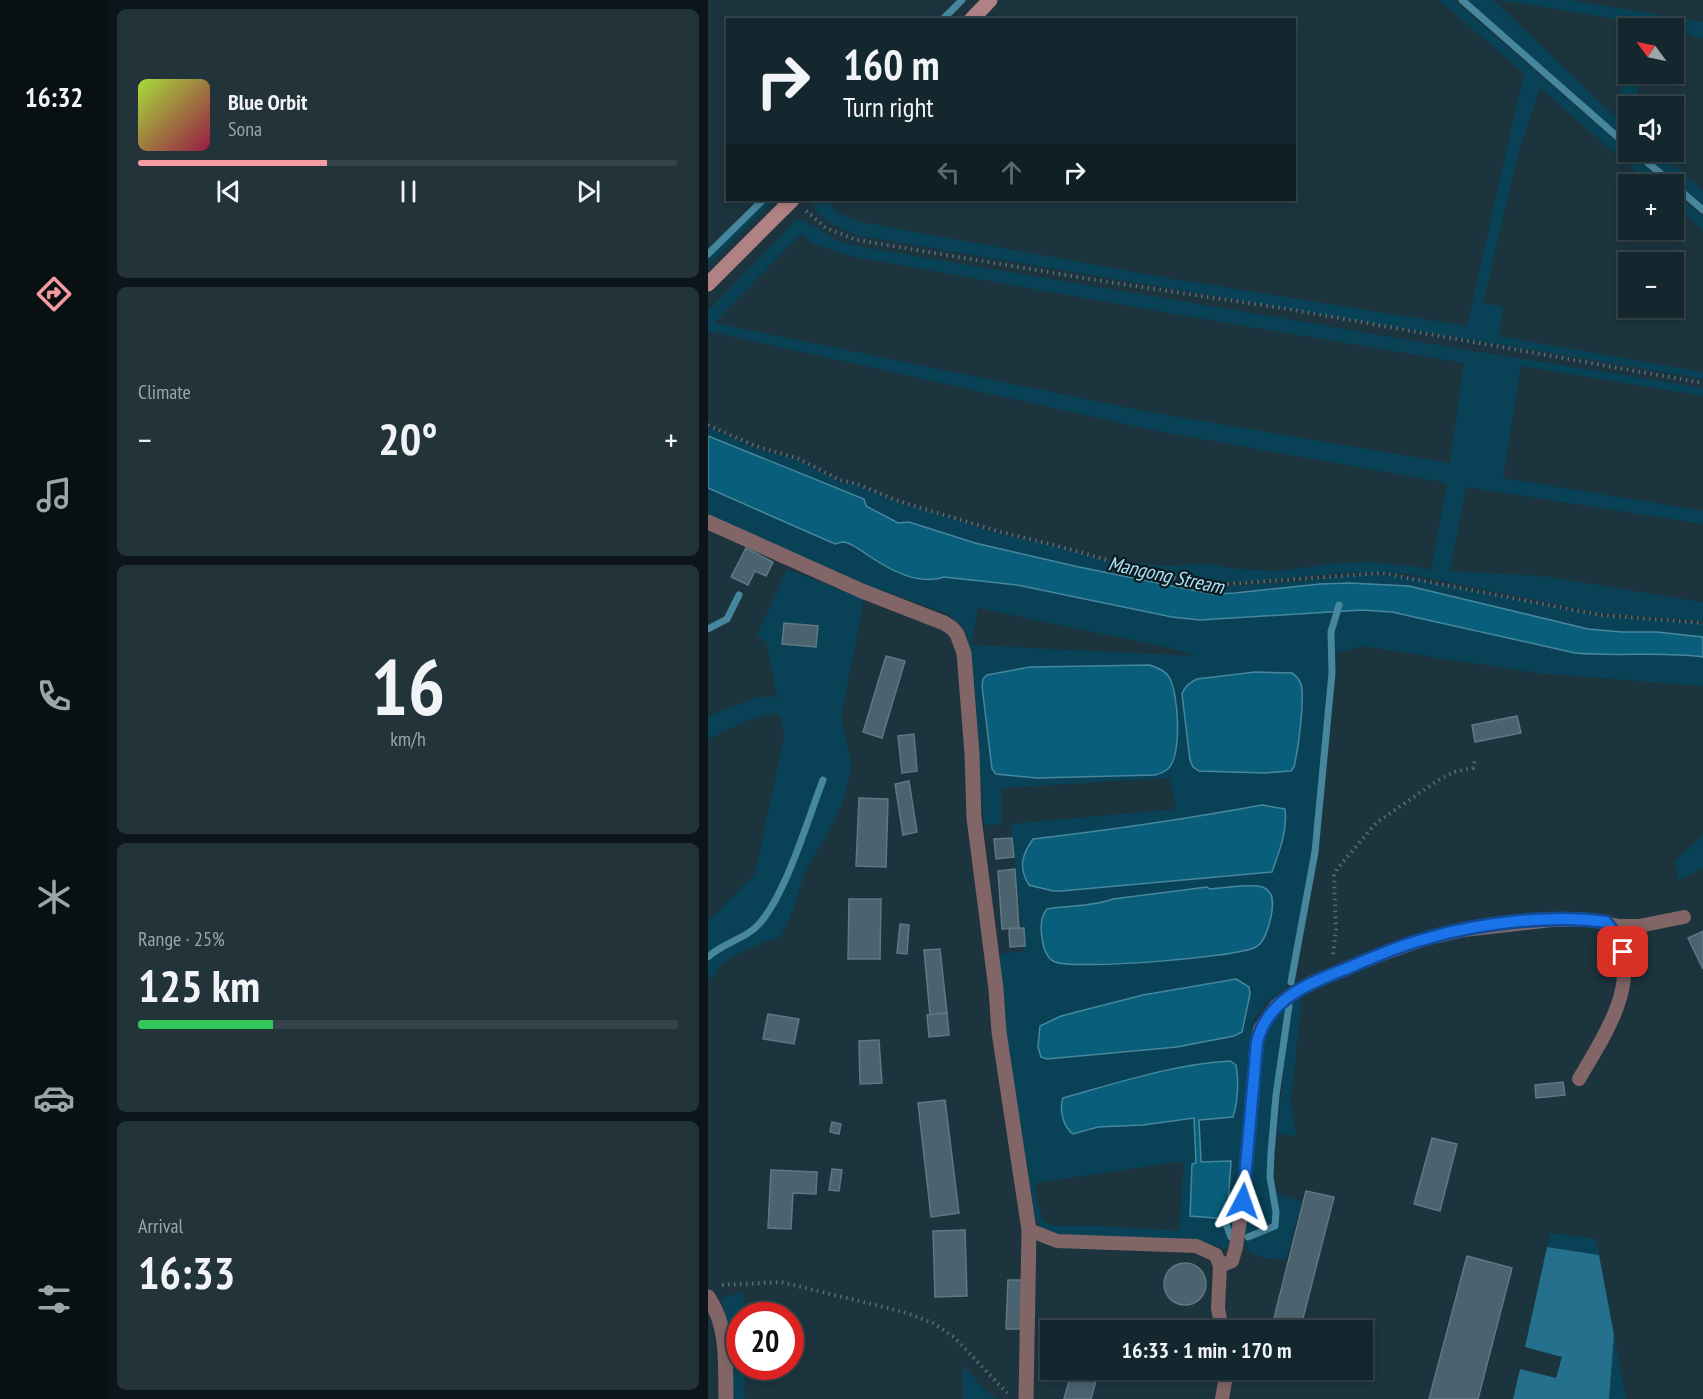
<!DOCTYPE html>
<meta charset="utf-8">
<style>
:root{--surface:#15272e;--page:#22333a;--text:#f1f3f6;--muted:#9da5aa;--line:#34444a;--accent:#f49aa3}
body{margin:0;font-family:"PT Sans Narrow",sans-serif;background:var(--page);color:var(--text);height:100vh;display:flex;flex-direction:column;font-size:22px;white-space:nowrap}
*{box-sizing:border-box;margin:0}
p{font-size:20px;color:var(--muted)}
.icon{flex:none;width:33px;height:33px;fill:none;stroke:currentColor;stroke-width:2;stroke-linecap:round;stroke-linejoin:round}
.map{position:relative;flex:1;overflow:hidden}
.details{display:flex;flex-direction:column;gap:9px;padding:9px;background:#0c1519;width:600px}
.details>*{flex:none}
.top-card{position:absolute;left:18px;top:18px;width:570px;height:183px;border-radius:0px;box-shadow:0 3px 9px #0003,0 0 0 2px var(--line);background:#15272e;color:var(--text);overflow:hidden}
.needle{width:39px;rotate:303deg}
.fabs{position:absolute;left:910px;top:18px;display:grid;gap:12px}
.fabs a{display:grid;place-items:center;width:66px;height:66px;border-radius:0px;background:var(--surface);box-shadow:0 3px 9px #0003,0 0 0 2px var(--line);font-size:30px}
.speed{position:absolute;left:18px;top:1302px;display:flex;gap:12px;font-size:30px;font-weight:700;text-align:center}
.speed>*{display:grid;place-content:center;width:78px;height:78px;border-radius:50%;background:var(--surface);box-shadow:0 3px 9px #0003,0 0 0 2px var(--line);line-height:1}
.speed .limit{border:9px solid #d22;background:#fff;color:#111}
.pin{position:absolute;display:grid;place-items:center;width:51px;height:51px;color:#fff;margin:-26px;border-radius:12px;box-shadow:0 3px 9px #0006}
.me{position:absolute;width:66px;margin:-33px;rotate:4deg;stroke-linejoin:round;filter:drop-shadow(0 0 4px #0008)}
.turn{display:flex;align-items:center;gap:21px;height:126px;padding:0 18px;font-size:27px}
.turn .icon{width:78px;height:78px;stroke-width:2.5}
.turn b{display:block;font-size:42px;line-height:51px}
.lanes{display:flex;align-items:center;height:57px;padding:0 18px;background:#0003;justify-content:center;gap:30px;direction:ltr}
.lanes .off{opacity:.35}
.big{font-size:45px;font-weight:800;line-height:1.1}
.details .widget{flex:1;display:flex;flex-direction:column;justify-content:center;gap:9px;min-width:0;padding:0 21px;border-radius:9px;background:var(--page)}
.details .dial{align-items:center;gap:0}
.dial b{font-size:78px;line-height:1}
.song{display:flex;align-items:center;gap:18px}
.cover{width:72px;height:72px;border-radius:9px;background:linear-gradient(135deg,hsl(80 70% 55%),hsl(340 70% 35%))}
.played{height:6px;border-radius:3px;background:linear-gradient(90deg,var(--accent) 35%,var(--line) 35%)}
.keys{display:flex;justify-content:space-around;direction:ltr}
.heat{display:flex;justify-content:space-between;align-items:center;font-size:33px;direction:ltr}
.charge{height:9px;border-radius:4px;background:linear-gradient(90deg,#34c759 25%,var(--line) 0)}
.trip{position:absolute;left:332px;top:1320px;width:333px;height:60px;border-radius:0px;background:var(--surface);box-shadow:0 3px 9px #0003,0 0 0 2px var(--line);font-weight:800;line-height:60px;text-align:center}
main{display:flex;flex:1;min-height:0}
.dock{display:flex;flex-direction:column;width:108px;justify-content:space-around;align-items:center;background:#081012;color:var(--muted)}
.dock .icon{width:42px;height:42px}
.dock .active{color:var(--accent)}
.dock b{font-size:27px;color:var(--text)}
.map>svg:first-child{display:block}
</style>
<main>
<nav class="dock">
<b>16:32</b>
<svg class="icon active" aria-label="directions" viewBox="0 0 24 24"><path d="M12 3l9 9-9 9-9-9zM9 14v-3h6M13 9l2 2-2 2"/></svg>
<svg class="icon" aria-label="music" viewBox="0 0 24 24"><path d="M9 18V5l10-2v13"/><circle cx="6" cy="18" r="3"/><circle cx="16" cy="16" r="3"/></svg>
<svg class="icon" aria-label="phone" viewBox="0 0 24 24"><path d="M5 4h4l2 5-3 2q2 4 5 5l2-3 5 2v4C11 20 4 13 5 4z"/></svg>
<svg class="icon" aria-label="climate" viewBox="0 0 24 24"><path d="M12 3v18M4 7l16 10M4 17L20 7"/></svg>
<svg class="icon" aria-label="car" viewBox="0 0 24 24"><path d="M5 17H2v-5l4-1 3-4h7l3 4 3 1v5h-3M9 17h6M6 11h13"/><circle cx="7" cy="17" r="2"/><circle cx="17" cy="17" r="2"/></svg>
<svg class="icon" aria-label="filters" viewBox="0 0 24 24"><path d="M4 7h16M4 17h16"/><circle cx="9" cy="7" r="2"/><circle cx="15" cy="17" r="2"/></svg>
</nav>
<section class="details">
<div class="widget">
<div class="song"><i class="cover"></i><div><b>Blue Orbit</b><p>Sona</p></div></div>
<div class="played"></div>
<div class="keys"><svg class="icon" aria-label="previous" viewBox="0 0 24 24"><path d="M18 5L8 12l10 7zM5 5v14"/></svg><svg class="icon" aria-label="pause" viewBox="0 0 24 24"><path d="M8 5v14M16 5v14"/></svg><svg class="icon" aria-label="next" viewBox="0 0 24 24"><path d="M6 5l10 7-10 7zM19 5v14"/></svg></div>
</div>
<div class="widget"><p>Climate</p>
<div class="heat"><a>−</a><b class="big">20°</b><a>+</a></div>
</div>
<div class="widget dial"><b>16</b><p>km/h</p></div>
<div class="widget"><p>Range · 25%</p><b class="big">125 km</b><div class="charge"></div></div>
<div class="widget"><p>Arrival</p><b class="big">16:33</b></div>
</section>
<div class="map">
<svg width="995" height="1399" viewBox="0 0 995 1399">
<rect width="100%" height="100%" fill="#1c343e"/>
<g fill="#094256" fill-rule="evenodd">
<path d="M731,0H746L957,184H943L832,88L810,154L775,303L795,307L791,336L995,372V379L148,235L123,224L107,210L106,203L109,200H127L122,205L133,215L152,222L465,279L759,326L816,73Z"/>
<path d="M758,0H786L907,117L921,53V74H933L927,106H921V143Z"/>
<path d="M791,0H862L995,22V38L966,33V28H926L927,22Z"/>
<path d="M931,152H951L995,191V207Z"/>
<path d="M966,192L995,217V230L966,205Z"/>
<path d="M57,200H66L0,266V257Z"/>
<path d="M88,220H95L130,241L149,246L766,351L995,388V396L813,366L795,478L995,511V524L758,487L742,571L834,576L995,602V621L892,613L700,574C641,567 581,581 521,582C481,583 442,570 404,560L457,566L496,564L529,569L574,571L620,564L661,562L711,567L723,570L739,483L449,431L0,331V311ZM93,234L108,245L147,257L461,313L756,363L742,463L441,412L6,323Z"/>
<path d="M0,427L46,448L89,460L132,482L148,485L192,503L293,534L354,548L448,576L489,584L520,586L586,582L635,576L674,575L700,578L891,616L995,624V637L949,632H914L880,629L701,586L641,583L612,584L527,593L504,594L371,567L267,543L201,522L190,523L158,506L59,460L0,436Z"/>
<path d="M0,488L127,544L136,542L178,567L229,580L236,577L309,585L464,617L492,620L625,611L621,632V673L605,852L579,986L559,1003L547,1018L544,1028L523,1248L518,1249L490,1240L361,1238L334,1230L327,1218L297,1028L291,954L316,951L303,824L468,809L462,778L293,788V825H276L262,645L258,633L252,624L236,612L158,585L0,515ZM270,608L463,648L487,656L263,645ZM442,665C449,668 456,670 461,677C470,692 470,736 468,753L288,774L284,769L274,686L278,675L322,667ZM547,672L584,673C588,676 591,679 593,684C597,700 590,750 586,767L481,742L474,694L489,679ZM497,816L578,819L572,851L564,872L353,891H345L321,885L314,857L325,839L416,829ZM532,886L538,951C500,959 460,961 422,962C396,964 372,965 347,962L354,906L391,904L405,899L499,887L502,889ZM528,979L542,994L537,1025L428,1052L339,1059L435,995ZM466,1069L517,1119L491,1120L493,1163L523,1161L519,1219L482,1215L485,1164L488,1163L486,1118L435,1125L390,1127L366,1133L355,1098ZM476,1161L471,1231L391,1226H348L340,1224L335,1220L330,1205L327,1183Z"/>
<path d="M79,569L156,599L133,718L144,768L135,802L117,839L98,869L85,910L73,937C50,943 30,953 10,966L9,972L0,981V961L17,947L45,933L56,922L72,898L118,780L116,776L112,780L68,897L52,919L43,927L23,937L0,954V922L47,874L76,737L74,719L68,713L40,720L0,739V717L49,697H69L59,643L49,635Z"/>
<path d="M654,610L684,612L867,653C910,657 953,651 995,657V686L829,673L654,646L626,654L627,632L632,611Z"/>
<path d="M995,835V868L971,880L967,861Z"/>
<path d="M594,996L583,1102L588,1136L569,1134L583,1001Z"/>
<path d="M579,1005L561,1153L560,1178L566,1213V1224L544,1233L537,1234L552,1066C556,1043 560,1020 579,1005Z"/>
<path d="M569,1194L594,1201L578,1260C560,1258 540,1260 536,1239L543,1238L569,1228L571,1213Z"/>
<path d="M842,1233L888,1239L891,1255L839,1247Z"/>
<path d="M35,1292L36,1315L32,1316V1366L36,1367L37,1399H23L21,1329L13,1298Z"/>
<path d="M906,1335L918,1399H901Z"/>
<path d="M255,1365L277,1390L288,1399H255Z"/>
</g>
<path fill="#25718d" d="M839,1247L891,1255L906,1335L901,1399H805L812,1369L848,1378L854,1357L817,1347Z"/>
<g fill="#095f7b" stroke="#47879d" stroke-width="1.5">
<path d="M0,436L156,499L158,506L190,523L201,522L267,543L371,567L504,594L527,593L612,584L641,583L701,586L880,629L914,632H949L995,637V657C953,651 910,657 867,653L684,612L654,610L492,620L464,617L309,585L236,577C211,586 182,570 161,556C155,552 144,543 136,542C133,542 130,543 127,544L0,488Z"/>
<path d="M442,665C449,668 457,670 461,677C471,694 474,755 460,769C456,772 451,774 447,775L329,778L288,774L284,769L274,686L275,679L279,675L322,667Z"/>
<path d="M547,672L584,673C589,676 591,679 593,684C597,700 590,750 586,767L583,771L556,773L491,771L485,767L482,760L474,694C477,686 481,683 489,679Z"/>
<path d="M554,805L577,809C580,830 571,852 564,872L353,891H345L321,885C310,867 314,855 325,839C402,830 478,819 554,805Z"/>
<path d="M532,886C542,886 556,883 562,893C569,903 559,942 548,947C527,958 368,970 347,962C342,960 338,954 336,948C333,936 330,919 339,909C361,905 384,907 405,899L499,887L502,889Z"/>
<path d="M528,979L541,987L542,994L534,1032L526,1036L469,1047L339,1059L333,1057L330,1047L332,1026L353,1016L435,995Z"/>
<path d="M522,1061L528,1065C531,1081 530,1101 525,1117L491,1120L493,1162L523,1161L519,1219L482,1216L484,1164L488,1163L486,1118L435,1125L390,1127L365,1134C355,1127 351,1109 355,1098C409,1083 466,1064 522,1061Z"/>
</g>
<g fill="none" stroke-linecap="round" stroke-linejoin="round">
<g stroke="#47879d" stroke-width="7">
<path d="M754,0L921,147"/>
<path d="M234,20L254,0"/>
<path d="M927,152L965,184"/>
<path d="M966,185L995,210"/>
<path d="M0,254L55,200"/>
<path d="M0,629L19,619L31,595"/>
<path d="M0,957C14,944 35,939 47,928C76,902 100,818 115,780"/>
<path d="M583,982L607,852L624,673L623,632L631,605"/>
<path d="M516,1219L523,1237"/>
<path d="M540,1237L567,1226L568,1212L562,1177L563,1153L568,1095L581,1006"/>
</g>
</g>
<g fill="#4a636e" stroke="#5e7884" stroke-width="1.5">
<path d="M38,548L65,562L58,576L47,571L40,585L23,577Z"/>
<path d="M76,623L110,626L108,647L74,644Z"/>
<path d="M178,656L197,661L174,738L155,732Z"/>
<path d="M809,716L813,733L767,742L764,725Z"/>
<path d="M206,734L209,771L194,773L190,736Z"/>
<path d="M201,781L209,832L195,835L187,784Z"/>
<path d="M151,798L180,799L178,867L148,866Z"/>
<path d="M304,838L306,857L288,859L286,839Z"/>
<path d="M307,869L311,928L294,929L290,871Z"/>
<path d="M141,899H173L172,959H140Z"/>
<path d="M192,924L201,925L199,954L189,953Z"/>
<path d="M311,928H316L317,946L302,947L301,929Z"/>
<path d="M995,931V969L980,938Z"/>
<path d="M232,949L239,1013L222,1015L216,950Z"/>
<path d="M239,1013L241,1035L221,1037L219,1015Z"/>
<path d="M60,1014L91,1019L86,1044L55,1039Z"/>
<path d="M171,1040L174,1083L152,1084L151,1041Z"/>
<path d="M855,1082L857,1095L828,1098L827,1085Z"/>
<path d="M237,1100L251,1213L223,1217L210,1103Z"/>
<path d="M124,1122L133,1124L131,1134L122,1132Z"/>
<path d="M724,1138L749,1144L732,1211L706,1204Z"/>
<path d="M124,1169L134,1170L131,1191L121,1190Z"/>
<path d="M63,1170L109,1172L108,1194L85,1193L83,1229L60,1228Z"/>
<path d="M598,1191L626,1197L592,1330H563Z"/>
<path d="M257,1230L259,1296L227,1297L225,1231Z"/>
<path d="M759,1256L804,1268L770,1399H721Z"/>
<circle cx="477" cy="1284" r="21"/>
<path d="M300,1280H314L312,1329H298Z"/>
<path d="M364,1370H391L383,1399H356Z"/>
</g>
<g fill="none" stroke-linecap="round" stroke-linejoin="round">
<g stroke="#576c75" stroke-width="4" stroke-dasharray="1.5 4.5" stroke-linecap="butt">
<path d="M98,211L118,228L149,240L394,281L580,309L995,383"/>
<path d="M0,425L47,446L89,458L132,480L149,484L193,502L293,532L354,547L448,574L489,583L520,584L674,573L892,615L995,623"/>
<path d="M625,954L628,929L626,876L629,869L668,823L729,781L746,772L765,768L767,760"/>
<path d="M14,1285L73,1282L196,1312L225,1323L246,1337L299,1393"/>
</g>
<g stroke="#826567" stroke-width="14">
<path d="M871,1079C894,1039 930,989 911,941C908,934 902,928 898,922"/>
<path d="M321,1230L349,1241L488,1246L508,1255L512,1266L510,1308L514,1330"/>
<path d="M512,1266L524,1261L528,1247L535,1201L549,1042L552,1029L558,1020L568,1006L581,996L605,982L672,955L717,939L756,930L844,920H884L911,926H931L976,917"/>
<path d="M514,1399L519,1370"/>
</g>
<g stroke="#826567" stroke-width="15">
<path d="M0,522L154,591L236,623L244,628L249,634L256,653L264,754L266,818L288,989L291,1032L321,1230L318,1399"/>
<path d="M0,1297C21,1327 17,1364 18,1399"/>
</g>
<g stroke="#b08185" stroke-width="15">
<path d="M263,20L282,0"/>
<path d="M0,284L84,200"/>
</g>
</g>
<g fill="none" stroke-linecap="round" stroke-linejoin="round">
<g stroke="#114b97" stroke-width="15">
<path id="route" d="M535,1201L549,1042C560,998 602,983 640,968C665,957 691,946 717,939C769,923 844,914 898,922L910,938L915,952"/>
</g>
<use href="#route" stroke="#1a73e8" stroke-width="10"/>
</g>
<g text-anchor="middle" stroke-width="4.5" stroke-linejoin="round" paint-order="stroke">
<g font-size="20" font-style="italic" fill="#a9e3fd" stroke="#0f1a1e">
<text transform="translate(458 575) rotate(12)" y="7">Mangong Stream</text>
</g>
</g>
</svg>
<div class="fabs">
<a><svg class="needle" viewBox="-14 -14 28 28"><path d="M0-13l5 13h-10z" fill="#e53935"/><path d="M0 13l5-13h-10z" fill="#9da5aa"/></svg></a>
<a><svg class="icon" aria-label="sound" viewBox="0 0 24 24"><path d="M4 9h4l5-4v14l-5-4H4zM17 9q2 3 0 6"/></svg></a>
<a>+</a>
<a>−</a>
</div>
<div class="speed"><div class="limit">20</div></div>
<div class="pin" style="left:915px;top:952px;background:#d93025"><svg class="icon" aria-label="arrive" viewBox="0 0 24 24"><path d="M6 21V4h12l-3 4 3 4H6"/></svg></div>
<svg class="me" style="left:535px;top:1201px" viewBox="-20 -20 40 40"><path d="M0-17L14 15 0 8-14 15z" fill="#1a73e8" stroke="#fff" stroke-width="4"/></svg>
<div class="trip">16:33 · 1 min · 170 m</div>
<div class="top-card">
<div class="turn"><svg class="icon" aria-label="right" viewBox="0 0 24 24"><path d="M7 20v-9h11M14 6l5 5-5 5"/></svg><div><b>160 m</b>Turn right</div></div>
<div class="lanes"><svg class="icon off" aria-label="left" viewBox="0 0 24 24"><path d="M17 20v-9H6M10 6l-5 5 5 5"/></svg><svg class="icon off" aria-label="ahead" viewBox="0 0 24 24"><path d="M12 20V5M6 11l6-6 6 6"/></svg><svg class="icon" aria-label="right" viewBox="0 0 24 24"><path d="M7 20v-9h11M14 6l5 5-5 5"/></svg></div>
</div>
</div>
</main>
